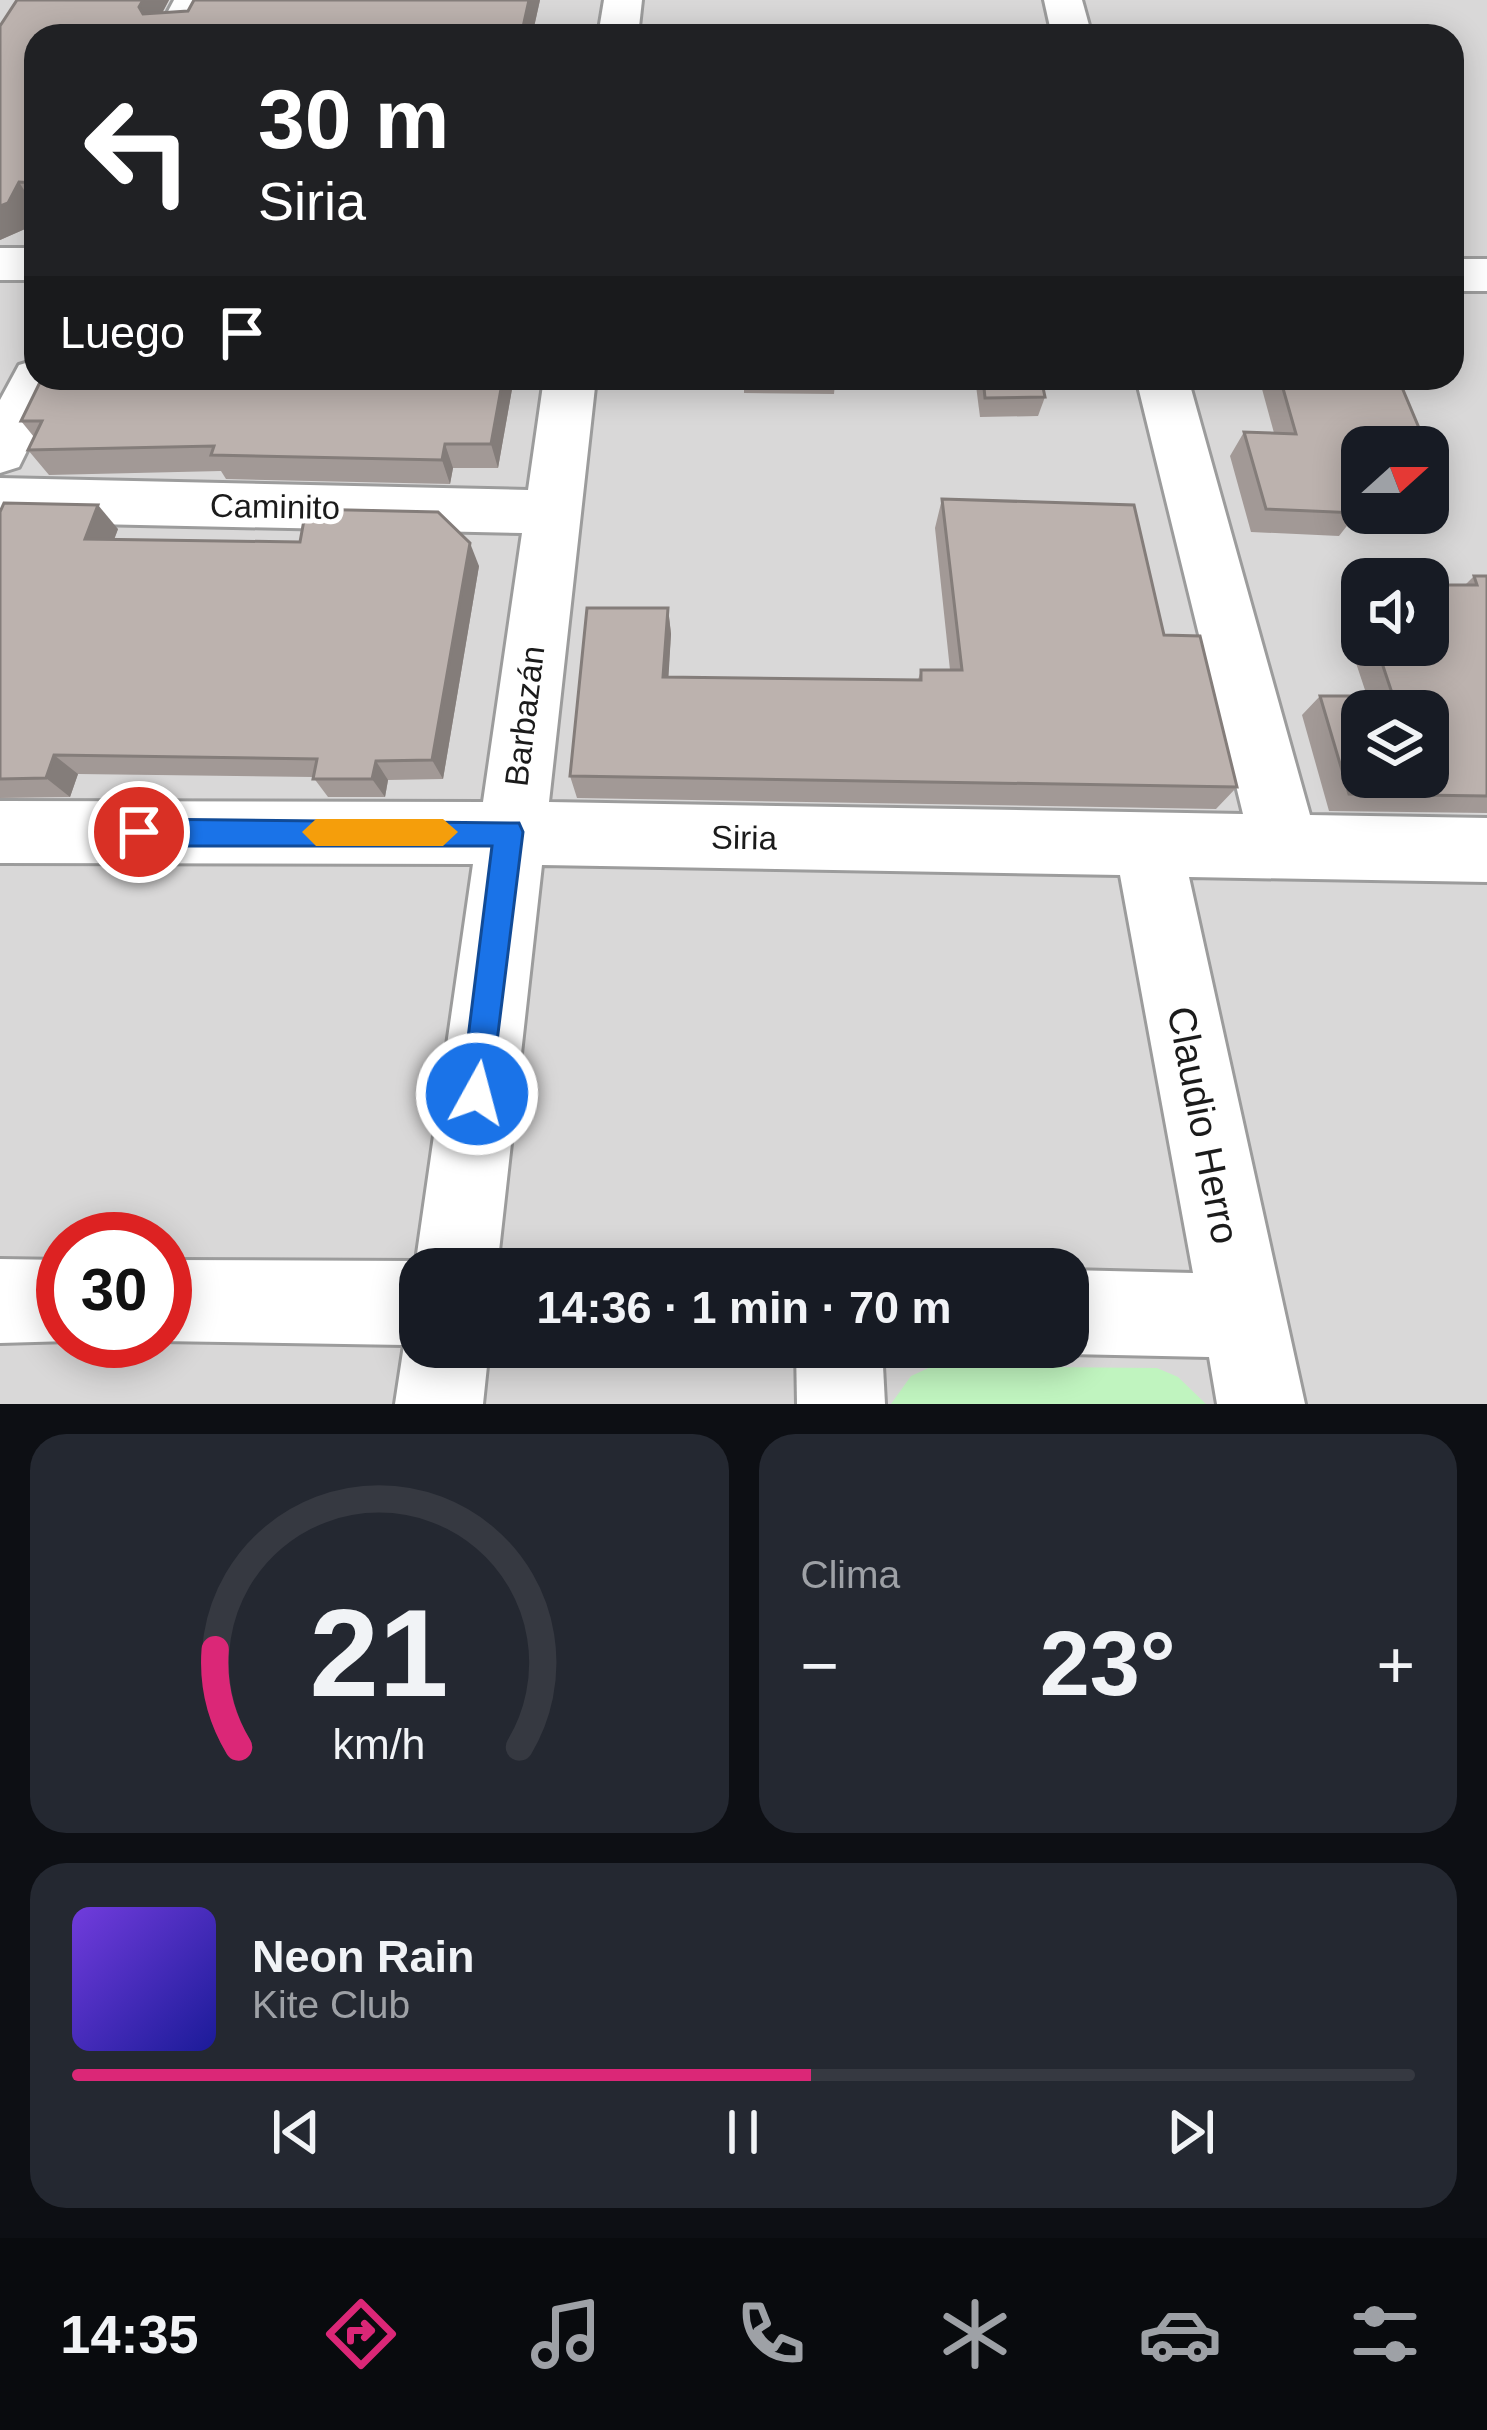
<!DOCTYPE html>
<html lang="es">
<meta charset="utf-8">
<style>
:root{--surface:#171b24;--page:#242831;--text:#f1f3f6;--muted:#9ea1a6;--line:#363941;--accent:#db2777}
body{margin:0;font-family:Helvetica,sans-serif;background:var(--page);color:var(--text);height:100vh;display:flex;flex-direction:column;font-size:45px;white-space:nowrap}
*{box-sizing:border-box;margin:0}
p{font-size:39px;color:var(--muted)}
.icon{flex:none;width:66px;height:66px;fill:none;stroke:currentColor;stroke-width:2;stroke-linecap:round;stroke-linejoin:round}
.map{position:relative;height:1404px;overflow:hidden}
.panel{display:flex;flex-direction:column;gap:30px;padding:30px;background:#0d0f14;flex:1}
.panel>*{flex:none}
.hud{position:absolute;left:24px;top:24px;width:1440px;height:366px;border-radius:36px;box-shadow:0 6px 30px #0003;background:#202124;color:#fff;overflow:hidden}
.needle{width:78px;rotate:69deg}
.fabs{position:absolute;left:1341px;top:426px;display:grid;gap:24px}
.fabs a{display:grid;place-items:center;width:108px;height:108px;border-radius:24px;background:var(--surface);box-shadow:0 6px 30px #0003;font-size:60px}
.speed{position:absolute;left:36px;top:1212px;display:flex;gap:24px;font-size:60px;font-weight:700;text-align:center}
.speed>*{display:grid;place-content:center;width:156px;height:156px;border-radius:50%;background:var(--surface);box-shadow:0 6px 30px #0003;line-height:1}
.speed .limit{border:18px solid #d22;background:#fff;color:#111}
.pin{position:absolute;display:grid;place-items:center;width:102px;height:102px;color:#fff;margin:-51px;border:6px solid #fff;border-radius:50%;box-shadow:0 3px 12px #0007}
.me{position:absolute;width:132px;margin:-66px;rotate:7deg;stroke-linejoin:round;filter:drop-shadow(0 0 9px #0008)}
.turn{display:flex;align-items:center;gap:42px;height:252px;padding:0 36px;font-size:54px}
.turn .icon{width:156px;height:156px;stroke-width:2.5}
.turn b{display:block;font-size:84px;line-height:102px}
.then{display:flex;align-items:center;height:114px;padding:0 36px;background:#0003;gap:24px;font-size:45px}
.big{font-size:90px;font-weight:700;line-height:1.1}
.panel .widget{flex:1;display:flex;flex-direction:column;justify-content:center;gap:18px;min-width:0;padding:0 42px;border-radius:36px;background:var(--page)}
.panel .dial{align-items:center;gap:0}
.dial svg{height:312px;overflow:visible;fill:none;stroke:var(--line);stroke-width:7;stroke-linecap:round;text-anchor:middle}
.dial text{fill:var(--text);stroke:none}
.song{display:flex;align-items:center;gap:36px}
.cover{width:144px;height:144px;border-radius:18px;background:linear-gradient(135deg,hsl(260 70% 55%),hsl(240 70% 35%))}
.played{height:12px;border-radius:6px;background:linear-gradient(90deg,var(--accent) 55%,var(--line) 55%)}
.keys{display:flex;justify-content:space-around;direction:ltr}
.heat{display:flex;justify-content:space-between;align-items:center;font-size:66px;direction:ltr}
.panel .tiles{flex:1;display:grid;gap:30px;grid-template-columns:1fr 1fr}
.widget:last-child{grid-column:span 2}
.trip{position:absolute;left:399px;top:1248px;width:690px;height:120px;border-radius:36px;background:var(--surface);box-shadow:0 6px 30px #0003;font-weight:700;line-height:120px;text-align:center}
.menu{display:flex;height:192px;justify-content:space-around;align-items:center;background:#090b0e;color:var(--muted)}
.menu .icon{width:84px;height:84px}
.menu .selected{color:var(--accent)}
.menu b{font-size:54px;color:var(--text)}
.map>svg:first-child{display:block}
</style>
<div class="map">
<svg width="1487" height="1404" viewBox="0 0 1487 1404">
<rect width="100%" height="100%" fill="#ece7e1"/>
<path fill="#d9d8d8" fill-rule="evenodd" d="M0,0H1487V1404H0ZM36,36H1452V378H36ZM1362,447H1428V513H1362ZM1362,579H1428V645H1362ZM1362,711H1428V777H1362ZM63,1239H165V1341H63ZM420,1269H1068V1347H420Z"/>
<path fill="#c0f4bf" d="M933,1366L1157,1368L1178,1377L1206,1404H891L911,1376Z"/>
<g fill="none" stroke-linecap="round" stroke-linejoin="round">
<g stroke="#9c9c9c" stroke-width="6">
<g id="minor">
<path d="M174,0H212L195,36H155Z"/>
<path d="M604,0H642L638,36H598Z"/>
<path d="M1044,0H1082L1092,36H1052Z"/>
<rect x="0" y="248" width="36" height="32"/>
<rect x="1452" y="259" width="35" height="32"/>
<path d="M36,360V378H63L19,467L0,473V400L19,365Z"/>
<path d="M544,378H596L549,802L1243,814L1136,378H1188L1310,815L1487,818V882L1189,877L1305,1404H1217L1209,1357L1068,1354L1051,1347H1068V1270L1193,1273L1120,875L542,865L497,1269H420V1347H489L483,1404H395L404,1345L158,1341H165V1260L416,1261L473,864L0,863V801L483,802L522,533L0,522V478L528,490Z"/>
<path d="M0,1259L63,1260V1341H70L0,1343Z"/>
<path d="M796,1347H882L885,1404H797Z"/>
</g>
</g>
<use href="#minor" fill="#fff" fill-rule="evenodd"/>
</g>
<g fill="#a29996">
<path d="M169,0L162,13L188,11L194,0H540L532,36H36V209L25,229L0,240V26Z"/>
<path d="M42,378H514L498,468H453L450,484L226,479L221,471L49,475L28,450L34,437L21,421Z"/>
<path d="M744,378H842V383H835L834,394L744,393Z"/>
<path d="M975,378H1041L1045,397L1038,416L980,417Z"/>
<path d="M1259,378H1398L1362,447V496L1355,505L1357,513L1339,536L1251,532L1230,456L1244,432L1274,433Z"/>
<path d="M942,499L1164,635L1237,787L1216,809L577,798L570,776L668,608L671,634L668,677L918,680L921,670H950L935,528Z"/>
<path d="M0,512L118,529L114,540L479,566L443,779L388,780L385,797H328L313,777L78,774L70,797L0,798Z"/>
<path d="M1474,576H1487V813L1329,811L1302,715L1320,696H1367L1354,657L1365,645H1428V585H1465Z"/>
</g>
<g fill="#847d7a">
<path d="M143,0H169L151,34L139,7Z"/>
<path d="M529,0H540L532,36H521Z"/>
<path d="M19,182L36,209L25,229L0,240V206Z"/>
<path d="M503,378H514L498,468L491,444Z"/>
<path d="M445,444L453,468L450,484L442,460Z"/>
<path d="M98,505L118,529L105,563L85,539Z"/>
<path d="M470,543L479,566L443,779L432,760Z"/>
<path d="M668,608L671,634L667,702L663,677Z"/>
<path d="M54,755L78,774L70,797L46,778Z"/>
<path d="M376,761L388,780L385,797L372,779Z"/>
</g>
<g fill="#bcb2ae" stroke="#847d7a" stroke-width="3" fill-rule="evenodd">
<path d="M17,0H143L139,7L143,14L188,11L194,0H529L521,36H36V183L19,182L8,203L0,206V26Z"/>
<path d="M42,378H503L491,444H445L442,460L211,455L214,446L28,450L42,421H21Z"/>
<path d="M983,378H1041L1045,397L985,398Z"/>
<path d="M1280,378H1398L1427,447H1362V456H1359L1362,469V489H1350L1357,513L1266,509L1244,432L1296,434Z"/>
<path d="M942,499L1134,505L1164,635L1200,636L1237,787L570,776L587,608H668L663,677L921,680V670H962Z"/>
<path d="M4,503L98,505L85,539L300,542L306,509L438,512L470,543L432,760L376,761L372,779H313L317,759L54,755L46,778L0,779V512Z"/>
<path d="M1474,576H1487V796L1349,794L1320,696H1393L1376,645H1428V637H1433L1428,624V585H1477ZM1362,711H1428V777H1362Z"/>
</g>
<path fill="#1a73e8" stroke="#114b97" stroke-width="3" d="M139,819L519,823L523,832L489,1106L477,1111L466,1106L461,1094L492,846H139L124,832Z"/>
<path fill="#f59e0b" d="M316,819H443L458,832L443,846H316L302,832Z"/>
<g text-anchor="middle" stroke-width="10" stroke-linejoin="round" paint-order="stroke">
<g font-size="33" fill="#1b1b1b" stroke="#fff">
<text transform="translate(275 506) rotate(1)" y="12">Caminito</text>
<text transform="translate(524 716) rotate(-83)" y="12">Barbazán</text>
<text transform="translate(744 837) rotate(1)" y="12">Siria</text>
</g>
<g font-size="39" fill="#1b1b1b" stroke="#fff">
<text transform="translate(1204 1125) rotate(79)" y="14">Claudio Herro</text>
</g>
</g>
</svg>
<div class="fabs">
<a><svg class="needle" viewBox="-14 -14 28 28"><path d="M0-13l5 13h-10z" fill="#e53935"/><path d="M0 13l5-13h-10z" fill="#9ea1a6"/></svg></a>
<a><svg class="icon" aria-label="sound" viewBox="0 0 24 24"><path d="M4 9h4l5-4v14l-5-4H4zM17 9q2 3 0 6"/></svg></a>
<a><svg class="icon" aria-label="layers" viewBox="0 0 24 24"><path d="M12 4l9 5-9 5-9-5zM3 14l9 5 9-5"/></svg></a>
</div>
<div class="speed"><div class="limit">30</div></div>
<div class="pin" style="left:139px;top:832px;background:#d93025"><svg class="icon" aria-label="arrive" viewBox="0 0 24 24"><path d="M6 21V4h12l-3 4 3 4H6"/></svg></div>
<svg class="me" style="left:477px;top:1094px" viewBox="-20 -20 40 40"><circle r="17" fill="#1a73e8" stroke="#fff" stroke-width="3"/><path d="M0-11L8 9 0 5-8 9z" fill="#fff"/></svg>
<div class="trip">14:36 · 1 min · 70 m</div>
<div class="hud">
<div class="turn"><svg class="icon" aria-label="left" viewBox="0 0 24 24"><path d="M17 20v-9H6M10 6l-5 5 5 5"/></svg><div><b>30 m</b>Siria</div></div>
<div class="then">Luego<svg class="icon" aria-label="arrive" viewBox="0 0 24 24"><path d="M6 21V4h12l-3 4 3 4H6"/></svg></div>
</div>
</div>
<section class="panel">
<div class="tiles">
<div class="widget dial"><svg viewBox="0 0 100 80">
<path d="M14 69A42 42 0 1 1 86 69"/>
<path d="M14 69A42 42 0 0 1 8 44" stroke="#db2777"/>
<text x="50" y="56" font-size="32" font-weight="700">21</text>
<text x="50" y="72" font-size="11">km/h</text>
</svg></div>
<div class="widget"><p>Clima</p>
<div class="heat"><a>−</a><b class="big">23°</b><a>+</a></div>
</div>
<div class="widget">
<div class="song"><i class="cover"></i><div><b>Neon Rain</b><p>Kite Club</p></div></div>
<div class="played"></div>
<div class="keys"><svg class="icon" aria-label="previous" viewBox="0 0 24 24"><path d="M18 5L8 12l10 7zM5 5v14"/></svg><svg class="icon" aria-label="pause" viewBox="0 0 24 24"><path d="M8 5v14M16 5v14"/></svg><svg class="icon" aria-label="next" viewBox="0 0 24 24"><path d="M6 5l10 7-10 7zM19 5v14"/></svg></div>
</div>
</div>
</section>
<nav class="menu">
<b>14:35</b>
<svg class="icon selected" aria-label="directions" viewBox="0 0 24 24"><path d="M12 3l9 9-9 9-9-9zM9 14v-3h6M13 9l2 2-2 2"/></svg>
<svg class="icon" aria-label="music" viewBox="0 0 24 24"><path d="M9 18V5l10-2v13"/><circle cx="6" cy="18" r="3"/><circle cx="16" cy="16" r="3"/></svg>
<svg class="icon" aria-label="phone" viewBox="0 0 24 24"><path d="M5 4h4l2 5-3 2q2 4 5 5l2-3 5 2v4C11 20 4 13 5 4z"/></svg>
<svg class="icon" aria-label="climate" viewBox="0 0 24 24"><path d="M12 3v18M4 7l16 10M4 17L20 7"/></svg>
<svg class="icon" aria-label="car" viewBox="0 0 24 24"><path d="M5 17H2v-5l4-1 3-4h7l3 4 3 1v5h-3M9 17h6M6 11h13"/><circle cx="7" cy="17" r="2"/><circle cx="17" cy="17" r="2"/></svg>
<svg class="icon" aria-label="filters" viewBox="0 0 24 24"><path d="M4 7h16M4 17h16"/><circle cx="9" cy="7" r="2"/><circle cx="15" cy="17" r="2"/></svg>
</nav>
